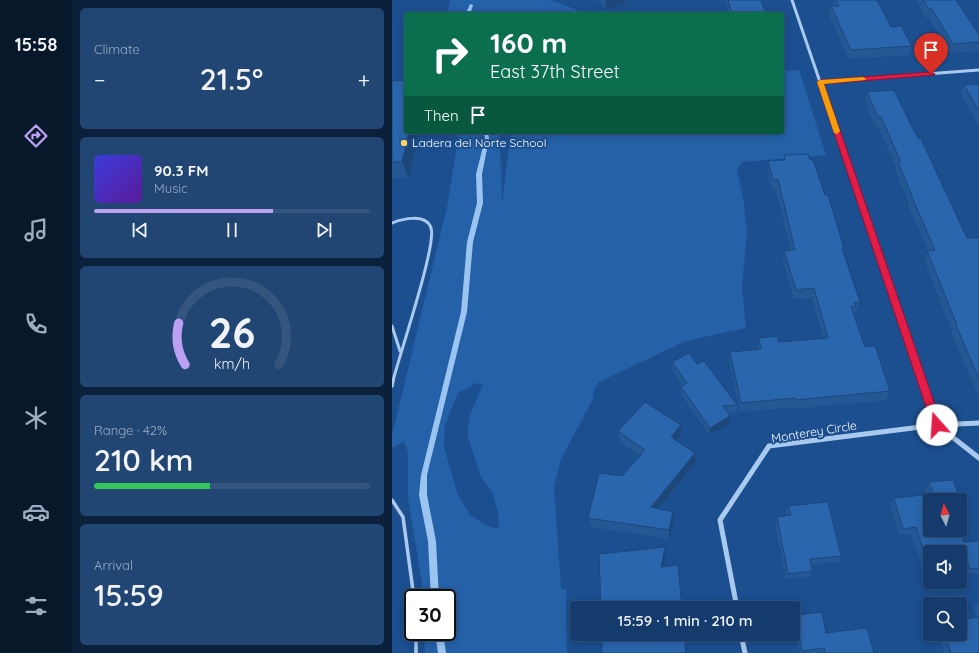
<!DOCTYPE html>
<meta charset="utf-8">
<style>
:root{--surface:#143b6b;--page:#214673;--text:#f1f3f6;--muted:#9dadc1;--line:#33557e;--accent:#bca0f2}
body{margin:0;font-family:Quicksand,sans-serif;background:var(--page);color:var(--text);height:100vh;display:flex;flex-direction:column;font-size:15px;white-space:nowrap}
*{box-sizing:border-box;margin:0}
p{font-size:13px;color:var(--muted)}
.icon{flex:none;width:22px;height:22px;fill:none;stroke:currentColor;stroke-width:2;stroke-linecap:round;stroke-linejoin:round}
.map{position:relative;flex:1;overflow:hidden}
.details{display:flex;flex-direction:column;gap:8px;padding:8px;background:#0b203b;width:320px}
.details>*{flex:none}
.guide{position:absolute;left:12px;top:12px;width:380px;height:122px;border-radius:4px;box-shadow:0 2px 10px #0003,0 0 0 1px var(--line);background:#0b6e4f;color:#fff;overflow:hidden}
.needle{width:26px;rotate:354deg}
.fabs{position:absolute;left:531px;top:493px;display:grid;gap:8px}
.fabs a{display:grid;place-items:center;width:44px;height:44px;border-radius:4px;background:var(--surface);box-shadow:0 2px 10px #0003,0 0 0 1px var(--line);font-size:20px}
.speed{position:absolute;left:12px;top:589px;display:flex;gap:8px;font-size:20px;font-weight:700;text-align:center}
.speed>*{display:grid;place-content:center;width:52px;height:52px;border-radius:50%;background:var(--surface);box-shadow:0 2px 10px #0003,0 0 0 1px var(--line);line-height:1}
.speed .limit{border:2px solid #111;border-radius:6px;background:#fff;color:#111}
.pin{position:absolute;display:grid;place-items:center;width:34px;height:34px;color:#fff;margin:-41px -17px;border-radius:50% 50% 50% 0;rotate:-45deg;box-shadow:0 0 4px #0007}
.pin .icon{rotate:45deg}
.me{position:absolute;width:44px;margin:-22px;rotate:341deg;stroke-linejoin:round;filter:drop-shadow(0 0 3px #0008)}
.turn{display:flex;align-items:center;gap:14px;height:84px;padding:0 20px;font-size:18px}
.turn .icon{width:52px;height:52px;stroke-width:2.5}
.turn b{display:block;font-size:28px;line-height:34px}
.then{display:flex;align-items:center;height:38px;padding:0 20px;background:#0003;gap:8px;font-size:15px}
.big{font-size:30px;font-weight:600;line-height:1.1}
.details .card{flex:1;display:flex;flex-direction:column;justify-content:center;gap:6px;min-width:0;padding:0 14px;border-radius:6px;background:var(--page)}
.details .dial{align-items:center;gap:0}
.dial svg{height:104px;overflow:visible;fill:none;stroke:var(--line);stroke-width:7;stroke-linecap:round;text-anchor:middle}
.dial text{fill:var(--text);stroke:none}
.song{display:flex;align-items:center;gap:12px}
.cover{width:48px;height:48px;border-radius:6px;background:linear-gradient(135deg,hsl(240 70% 55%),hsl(270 70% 35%))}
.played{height:4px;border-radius:2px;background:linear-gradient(90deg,var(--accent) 65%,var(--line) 65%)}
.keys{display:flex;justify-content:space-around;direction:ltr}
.heat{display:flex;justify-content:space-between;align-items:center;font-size:22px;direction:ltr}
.charge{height:6px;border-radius:3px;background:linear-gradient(90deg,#34c759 42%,var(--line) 0)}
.trip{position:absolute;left:178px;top:601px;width:230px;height:40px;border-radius:4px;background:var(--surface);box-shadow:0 2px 10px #0003,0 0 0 1px var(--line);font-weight:600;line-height:40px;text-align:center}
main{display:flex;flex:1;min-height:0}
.menu{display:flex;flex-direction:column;width:72px;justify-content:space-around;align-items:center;background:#08182b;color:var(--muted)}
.menu .icon{width:28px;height:28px}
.menu .active{color:var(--accent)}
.menu b{font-size:18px;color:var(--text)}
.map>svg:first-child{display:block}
</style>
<main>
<nav class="menu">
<b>15:58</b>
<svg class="icon active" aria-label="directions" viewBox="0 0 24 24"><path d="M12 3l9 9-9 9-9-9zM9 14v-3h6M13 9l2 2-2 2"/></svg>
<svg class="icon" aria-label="music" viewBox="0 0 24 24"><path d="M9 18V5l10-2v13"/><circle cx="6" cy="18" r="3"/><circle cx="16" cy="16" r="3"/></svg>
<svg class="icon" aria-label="phone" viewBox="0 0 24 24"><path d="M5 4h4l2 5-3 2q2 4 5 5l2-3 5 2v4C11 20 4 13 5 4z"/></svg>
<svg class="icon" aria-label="climate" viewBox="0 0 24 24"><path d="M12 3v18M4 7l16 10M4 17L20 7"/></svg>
<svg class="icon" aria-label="car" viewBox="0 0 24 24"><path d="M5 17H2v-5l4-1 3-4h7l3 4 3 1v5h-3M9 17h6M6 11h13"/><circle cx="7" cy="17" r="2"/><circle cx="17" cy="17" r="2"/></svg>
<svg class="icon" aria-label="filters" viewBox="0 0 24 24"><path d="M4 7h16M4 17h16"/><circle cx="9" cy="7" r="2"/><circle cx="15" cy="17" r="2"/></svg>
</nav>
<section class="details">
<div class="card"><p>Climate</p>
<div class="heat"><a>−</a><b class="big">21.5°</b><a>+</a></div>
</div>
<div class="card">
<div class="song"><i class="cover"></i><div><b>90.3 FM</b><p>Music</p></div></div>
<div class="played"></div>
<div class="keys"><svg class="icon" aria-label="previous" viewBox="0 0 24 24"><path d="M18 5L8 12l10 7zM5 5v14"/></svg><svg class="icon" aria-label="pause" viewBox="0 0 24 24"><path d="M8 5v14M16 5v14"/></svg><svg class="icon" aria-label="next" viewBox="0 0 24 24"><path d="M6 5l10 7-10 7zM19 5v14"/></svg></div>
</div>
<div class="card dial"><svg viewBox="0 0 100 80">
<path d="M14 69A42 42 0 1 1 86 69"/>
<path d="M14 69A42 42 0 0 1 9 37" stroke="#bca0f2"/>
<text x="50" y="56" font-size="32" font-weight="700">26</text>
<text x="50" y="72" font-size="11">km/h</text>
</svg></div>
<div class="card"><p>Range · 42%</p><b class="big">210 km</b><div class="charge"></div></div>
<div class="card"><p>Arrival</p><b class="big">15:59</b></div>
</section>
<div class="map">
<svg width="587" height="653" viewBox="0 0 587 653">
<rect width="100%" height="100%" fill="#1b4f8f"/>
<g fill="#2461a8" fill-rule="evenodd">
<path d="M58,0H159L196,14H55Z"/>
<path d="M407,70L434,155L350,162L345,170L351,197L355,231L350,287L354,328L294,341L207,382L202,390L201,399L169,459L162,487L169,588L174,590L175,653H33L32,632H55V598H30V583L16,498V452L12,442L0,448V435L55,207L67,132H108L110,203L119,132H390V71ZM84,383L91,385L78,414L76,427V437L89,477L100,492L106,512L107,529L98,527L78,515L66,495L52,447L53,425L66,393Z"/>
</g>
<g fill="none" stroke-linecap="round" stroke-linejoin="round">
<g fill="#9cc4f0" fill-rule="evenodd">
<path d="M78,4L81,5L79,11L80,14H76L75,11Z"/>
<path d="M92,132H96L97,139L90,174L91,203L81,242L75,312L35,475V495L44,541L47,598H39L36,541L27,495L29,475L69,312L75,242L85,203L84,174L93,139Z"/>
<path d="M43,632H51L54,653H46Z"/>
</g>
<g stroke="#a9c9ee" stroke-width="3">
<path d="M0,223C10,219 34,213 39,228C45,245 7,356 1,381"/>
<path d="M0,326L8,351"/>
</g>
<g stroke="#a9c9ee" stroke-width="3.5">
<path d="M0,386L1,380"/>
<path d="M0,500L11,517L22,598"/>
<path d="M24,632V653"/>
</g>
<g stroke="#a9c9ee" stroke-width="3">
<path d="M400,0L457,167"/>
<path d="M428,82L587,70"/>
</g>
<path stroke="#a9c9ee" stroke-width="3.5" d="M457,166L530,381"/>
<g stroke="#a9c9ee" stroke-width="5">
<path d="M530,380L545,425L587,423"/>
<path d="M345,608L328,520L377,446L545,425L587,458"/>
<path d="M349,634L353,653"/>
</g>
</g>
<g fill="#245895">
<path d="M206,0H233V4L214,9Z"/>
<path d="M333,0H369L374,14H337Z"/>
<path d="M441,0H485L499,27L520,46L518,55L457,59L437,15L439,6H442L441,5L442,2Z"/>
<path d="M524,0H564L587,35V51L558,53L537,18H534Z"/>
<path d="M0,81L14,132H27L17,178L0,179Z"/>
<path d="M587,84V126L569,94L572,85Z"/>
<path d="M475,92L522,131L575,238H587V397L559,333L560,332L532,259L535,251H536L516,204L517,202L503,171L504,167L486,126H483L473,101Z"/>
<path d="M392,155L433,195L452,248L451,252L468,302L464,312H462L461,313L473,347L498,391L494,400L401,409V407L348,412L337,361L338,352L366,349L365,347L367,338L387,342L431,338L420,298L402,299L391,261L392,251H399L384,190H380L375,171L376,161L392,160Z"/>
<path d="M280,362L305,364L345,405V413H336L337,424L317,435L289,394V387L291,386L280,370Z"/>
<path d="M226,431L289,436L285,441L303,453V463L267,509L282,521L277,539L199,527L196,518L248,456L228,442Z"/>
<path d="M561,480L570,504L568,507V500H538V530H567L572,542L587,541V573L572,574L569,566H568V552H538V569L531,570L519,534L507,535L498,505L502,498L535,495L533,489L537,482Z"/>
<path d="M396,506L449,556L446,562L419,564L420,571L418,577L394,579L383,523L385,517L395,516L394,512Z"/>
<path d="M587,603V653H552L546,634H568L585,618L581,607Z"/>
<path d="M403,615L434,633L482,653H430L429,652L423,653H408L401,620Z"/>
</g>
<g fill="#1d4779">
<path d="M215,0H233V4L214,9L213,1Z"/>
<path d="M17,132H27L17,178L10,162Z"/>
<path d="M338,416L337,424L317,435L318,428Z"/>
<path d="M289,425V436L279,447V437Z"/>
<path d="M303,453V463L260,517L259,507Z"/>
<path d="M281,512L282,521L277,539V530Z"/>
<path d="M273,547L274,555L269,574V567Z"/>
</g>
<g fill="#2a66ad" stroke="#1d4779">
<path d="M336,0H369L374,14H340Z"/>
<path d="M444,0H485L499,27L509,26L520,46L459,50L439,6H447Z"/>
<path d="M531,0H564L587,35V42L561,44L540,9H537Z"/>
<path d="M14,80V132H17L10,162H0V81Z"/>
<path d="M587,84V111L572,85Z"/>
<path d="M502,90L522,131L527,139H529L575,238H587V379L564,325H565L535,251L543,250L519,195H520L506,162H509L489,117H486L475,92Z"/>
<path d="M416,154L418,160H421L433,195H436L452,248H450L468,302L462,303L464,306L459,307L473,347L483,346L498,391L403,400V398L349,403L338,352L369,349L367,338L385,336L387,342L436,338L422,288L404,290L392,251L403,250L386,179L381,180L376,161L393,160L392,155Z"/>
<path d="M297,353L305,364L312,361L345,405L331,406L338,416L318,428L289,387L295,383L280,362Z"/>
<path d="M253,402L289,425L279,437L303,453L259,507L281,512L277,530L196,518L207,473L230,476L253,450L226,431Z"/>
<path d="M561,480L570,504H568V500H538V530H567L572,542L587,541V568L578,569L575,560L568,561V552H538V564H536L524,527L511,529L502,498L541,494L537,482Z"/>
<path d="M436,502L449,556L418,559L420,571L396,574L385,517L399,515L396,506Z"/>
<path d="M273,547L269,567L286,565L290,608H209L207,554Z"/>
<path d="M430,612L434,633L475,628L482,653H434L432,648L410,651L403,615Z"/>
<path d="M587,617V653H559L553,634H568V620Z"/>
<path d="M210,634H292L294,653H210Z"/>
</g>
<path fill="#e11d48" stroke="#92132f" d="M539,72L543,74L542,75L432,84L550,425L549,428L545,430L542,428L540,425L425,82L428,80Z"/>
<path fill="#f59e0b" d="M471,77L474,79L473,80L432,84L448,131L445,134L442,133L425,82L428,80Z"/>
<circle fill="#ffd166" stroke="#1b4f8f" stroke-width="1.5" cx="12" cy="143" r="4"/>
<g text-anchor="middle" stroke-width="4" stroke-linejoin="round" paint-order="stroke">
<g font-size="12" fill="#fff" stroke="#1b4f8f" text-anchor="start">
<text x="20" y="147">Ladera del Norte School</text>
</g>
<g font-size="12" fill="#fff" stroke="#1b4f8f">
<text transform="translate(422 432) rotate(-9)" y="4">Monterey Circle</text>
</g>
</g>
</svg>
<div class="fabs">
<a><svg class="needle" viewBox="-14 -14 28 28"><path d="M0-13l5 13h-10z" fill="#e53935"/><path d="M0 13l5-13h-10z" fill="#9dadc1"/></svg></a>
<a><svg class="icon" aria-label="sound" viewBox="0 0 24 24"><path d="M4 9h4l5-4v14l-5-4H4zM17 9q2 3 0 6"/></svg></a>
<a><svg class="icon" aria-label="search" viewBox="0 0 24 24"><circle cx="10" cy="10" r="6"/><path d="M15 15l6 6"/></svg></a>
</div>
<div class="speed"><div class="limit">30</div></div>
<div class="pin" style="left:539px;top:74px;background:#d93025"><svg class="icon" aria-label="arrive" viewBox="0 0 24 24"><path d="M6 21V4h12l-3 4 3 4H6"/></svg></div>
<svg class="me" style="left:545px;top:425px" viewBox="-20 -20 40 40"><circle r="19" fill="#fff"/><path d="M0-13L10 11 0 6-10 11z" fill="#e11d48"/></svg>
<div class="trip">15:59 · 1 min · 210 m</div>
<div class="guide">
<div class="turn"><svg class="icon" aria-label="right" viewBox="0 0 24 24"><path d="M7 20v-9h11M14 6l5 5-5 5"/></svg><div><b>160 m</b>East 37th Street</div></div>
<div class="then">Then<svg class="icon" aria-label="arrive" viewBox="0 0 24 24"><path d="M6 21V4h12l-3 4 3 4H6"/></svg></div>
</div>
</div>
</main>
